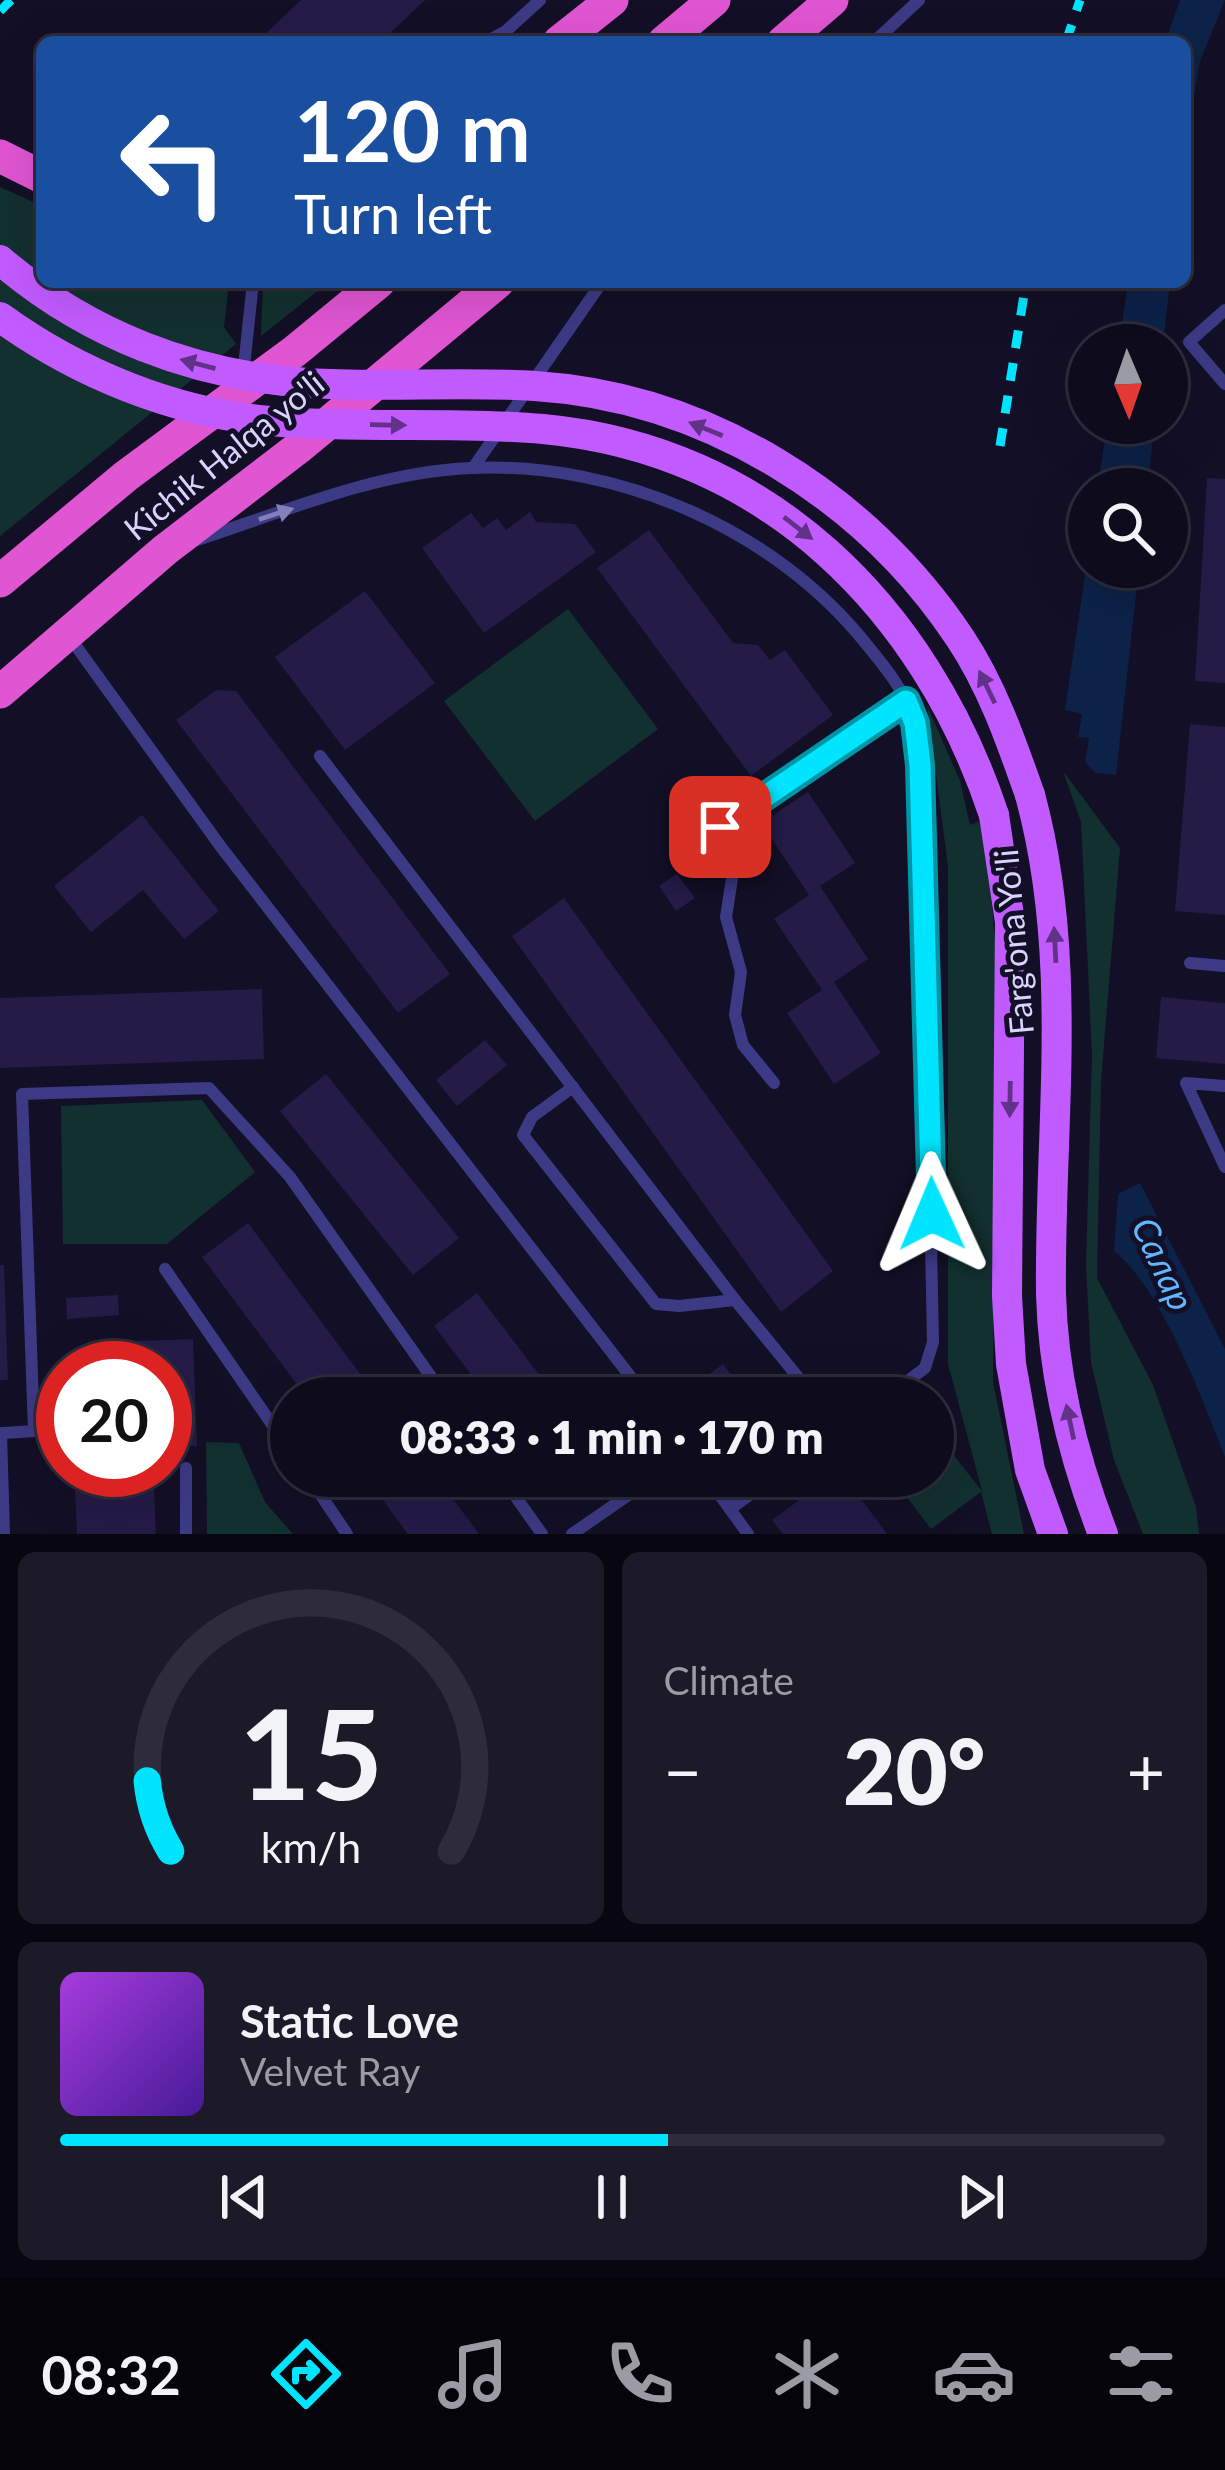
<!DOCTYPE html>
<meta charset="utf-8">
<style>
:root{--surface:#0e0b1c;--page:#1c1929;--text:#f1f3f6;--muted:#9b9ba3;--line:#2e2b3b;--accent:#00e5ff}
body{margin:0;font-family:Lato,sans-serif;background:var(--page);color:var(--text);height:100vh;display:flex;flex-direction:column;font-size:45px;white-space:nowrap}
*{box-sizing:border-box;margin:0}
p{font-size:39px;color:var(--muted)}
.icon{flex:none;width:66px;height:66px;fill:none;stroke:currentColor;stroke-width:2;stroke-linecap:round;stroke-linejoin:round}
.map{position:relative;height:1534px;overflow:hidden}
.details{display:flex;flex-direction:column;gap:18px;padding:18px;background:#08060f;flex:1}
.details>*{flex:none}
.hud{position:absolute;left:36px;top:36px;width:1155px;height:252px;border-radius:18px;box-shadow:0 12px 48px #0002,0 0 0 3px var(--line);background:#1a4fa0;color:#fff;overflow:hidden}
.needle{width:78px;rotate:178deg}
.tools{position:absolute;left:1068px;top:324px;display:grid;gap:24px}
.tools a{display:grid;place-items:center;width:120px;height:120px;border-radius:50%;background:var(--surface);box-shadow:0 12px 48px #0002,0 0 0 3px var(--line);font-size:60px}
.speed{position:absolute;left:36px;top:1341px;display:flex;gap:24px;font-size:60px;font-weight:700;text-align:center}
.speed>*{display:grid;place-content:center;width:156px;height:156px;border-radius:50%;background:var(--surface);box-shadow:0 12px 48px #0002,0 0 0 3px var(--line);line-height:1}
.speed .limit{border:18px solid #d22;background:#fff;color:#111}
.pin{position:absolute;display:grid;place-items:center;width:102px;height:102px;color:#fff;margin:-51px;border-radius:24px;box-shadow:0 6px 18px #0006}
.me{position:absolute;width:132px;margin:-66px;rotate:359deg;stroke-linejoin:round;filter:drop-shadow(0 0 9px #0008)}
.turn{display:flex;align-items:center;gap:42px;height:252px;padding:0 60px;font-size:54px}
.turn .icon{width:156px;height:156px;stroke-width:2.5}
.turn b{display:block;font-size:84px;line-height:102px}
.big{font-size:90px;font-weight:800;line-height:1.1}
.details .widget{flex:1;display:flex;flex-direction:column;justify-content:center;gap:18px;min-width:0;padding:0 42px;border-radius:18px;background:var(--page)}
.details .dial{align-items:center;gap:0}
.dial svg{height:312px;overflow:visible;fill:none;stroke:var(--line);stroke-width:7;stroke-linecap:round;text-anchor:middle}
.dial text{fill:var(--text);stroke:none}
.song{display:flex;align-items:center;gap:36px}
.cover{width:144px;height:144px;border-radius:18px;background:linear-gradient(135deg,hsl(280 70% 55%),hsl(260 70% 35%))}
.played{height:12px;border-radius:6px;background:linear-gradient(90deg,var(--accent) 55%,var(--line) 55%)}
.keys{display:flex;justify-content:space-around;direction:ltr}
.heat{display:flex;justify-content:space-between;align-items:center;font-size:66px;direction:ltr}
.details .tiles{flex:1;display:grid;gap:18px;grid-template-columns:1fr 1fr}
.widget:last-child{grid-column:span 2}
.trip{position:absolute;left:270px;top:1377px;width:684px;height:120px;border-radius:60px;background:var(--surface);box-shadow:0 12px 48px #0002,0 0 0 3px var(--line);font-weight:800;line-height:120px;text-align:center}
.dock{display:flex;height:192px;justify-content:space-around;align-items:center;background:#06040b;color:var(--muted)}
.dock .icon{width:84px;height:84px}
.dock .on{color:var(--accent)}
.dock b{font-size:54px;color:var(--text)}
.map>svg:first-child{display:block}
</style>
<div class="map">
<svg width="1225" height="1534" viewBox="0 0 1225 1534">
<rect width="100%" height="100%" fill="#130f26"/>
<g fill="#12302f">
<path d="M0,187L42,206V282H229L224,327L236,344L0,536Z"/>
<path d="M263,282H329L261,336Z"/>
<path d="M568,609L658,729L535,821L444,701Z"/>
<path d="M927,705L960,781L970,825L985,819L996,955L993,1382L1024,1534H992L981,1492L931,1529L891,1476H933V1429L982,1491L948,1364V867Z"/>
<path d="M1063,771L1120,848L1101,1081L1097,1278L1153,1385L1196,1507L1199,1534H1143L1114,1460L1091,1362L1086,1265L1092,1054L1081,822Z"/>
<path d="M202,1100L255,1172L167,1244H63L61,1106Z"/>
<path d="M206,1442L239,1443L265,1502L293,1534H207Z"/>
</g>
<g fill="#0c2248">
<path d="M1180,0H1225L1200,61L1185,148V42H1165Z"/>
<path d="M1128,282H1170L1163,345H1119Z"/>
<path d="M1107,423H1155L1147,489H1098Z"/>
<path d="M1089,548V567H1139L1116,775L1096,773L1085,762L1089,738L1078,737L1082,714L1065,710Z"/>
<path d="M1140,1183L1225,1349V1457C1202,1399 1162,1289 1114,1251L1118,1194Z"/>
</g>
<g fill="#241b47">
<path d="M301,0H425L381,42H267L262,37Z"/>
<path d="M1207,478L1225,479V683L1195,681Z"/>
<path d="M530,512L536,522L575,524L596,552L484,633L422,548L471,513L483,528L497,518L506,530Z"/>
<path d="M649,530L733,643L758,645L770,660L785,650L833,715L751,776L597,568Z"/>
<path d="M365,591L435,683L345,750L275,657Z"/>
<path d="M216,690L236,691L450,974L398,1013L176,720Z"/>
<path d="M1190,724L1225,727V915L1175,911Z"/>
<path d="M808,792L855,863L820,886L868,959L834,982L881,1053L834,1084L787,1013L822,990L774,919L809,895L761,823Z"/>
<path d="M142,815L219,911L184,939L143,890L91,932L54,886Z"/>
<path d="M677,874L695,898L676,911L659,886Z"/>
<path d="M564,898L833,1271L781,1312L512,936Z"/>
<path d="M262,989L264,1059L0,1068V998Z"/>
<path d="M1161,997L1225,1003V1064L1156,1058Z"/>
<path d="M485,1040L507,1065L457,1106L436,1080Z"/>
<path d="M326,1074L459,1238L413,1275L280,1111Z"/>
<path d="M248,1223L378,1398H307L202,1257Z"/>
<path d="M0,1265H4L8,1380H0Z"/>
<path d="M477,1293L557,1398H489L434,1326Z"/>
<path d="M118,1295L119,1315L67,1319L66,1298Z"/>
<path d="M193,1339L197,1446L165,1447V1368H112L111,1342Z"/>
<path d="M723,1364L748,1398H677Z"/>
<path d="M74,1470H153L156,1534H77Z"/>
<path d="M365,1476H436L479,1534H408Z"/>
<path d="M549,1476H600L567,1500Z"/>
<path d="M832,1476H844L887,1534H783L772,1520Z"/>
</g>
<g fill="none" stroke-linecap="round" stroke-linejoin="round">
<g stroke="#3d3a85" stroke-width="12">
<path d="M485,42L506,31L540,0"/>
<path d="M874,42L919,0"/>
<path d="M1225,310L1189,342L1225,384"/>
<path d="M243,376L253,282"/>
<path d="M473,468L602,282"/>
<path d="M197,540C286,511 376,472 471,468C618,461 776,530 867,645C886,668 907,694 915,723C922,749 921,778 922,805L933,1342L925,1368L885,1398"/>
<path d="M68,635L221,847L647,1398"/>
<path d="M320,756L735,1300L815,1398"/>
<path d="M1190,963L1225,966"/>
<path d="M774,1083L743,1045L735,1015L741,972L726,917L733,872L719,836L720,827L906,701"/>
<path d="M1225,1086L1186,1083L1225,1167"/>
<path d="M573,1087L532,1117L523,1135L656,1304L679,1306L735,1300"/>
<path d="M165,1269L291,1452"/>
<path d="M1,1433L4,1534"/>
<path d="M4,1433L34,1431L22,1094L209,1088L290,1177L446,1398"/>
<path d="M186,1468V1534"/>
<path d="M308,1476L347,1534"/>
<path d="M501,1476L542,1534"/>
<path d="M706,1476L748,1534"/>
<path d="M730,1509L776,1476"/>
<path d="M572,1534L656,1476"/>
</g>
<g stroke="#c25bff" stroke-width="30">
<path d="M1030,795C1075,960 1049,1126 1051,1294C1053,1375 1074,1459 1103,1534"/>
<path d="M994,815L1010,922L1007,1296L1011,1364L1030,1470L1053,1534"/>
</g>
<g stroke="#e055d1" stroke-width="33">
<path d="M559,42L612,0"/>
<path d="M664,42L714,0"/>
<path d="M783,42L832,0"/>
<path d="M0,156L42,177"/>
<path d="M0,581L126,476L295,351L379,282"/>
<path d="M0,692L165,550L298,448L498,282"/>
</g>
<g stroke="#00e5ff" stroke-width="9" stroke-dasharray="18 15" stroke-linecap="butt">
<path d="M0,11L11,0"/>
<path d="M1066,42L1080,0"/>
<path d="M1000,446L1026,282"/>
</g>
<g stroke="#c25bff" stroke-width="30">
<path d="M0,260C86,334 194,376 308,383C383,388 460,381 535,386C706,397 866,496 960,638C992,686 1011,741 1030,795"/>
<path d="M0,317C77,373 174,413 270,421C361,429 453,421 543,429C768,450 925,608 994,815"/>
</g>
</g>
<defs><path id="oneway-solid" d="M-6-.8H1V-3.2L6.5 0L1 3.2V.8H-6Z" transform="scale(3)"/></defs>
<g fill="#623188">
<use href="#oneway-solid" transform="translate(198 364) rotate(-165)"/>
<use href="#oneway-solid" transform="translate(388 425) rotate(1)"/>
<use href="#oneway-solid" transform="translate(706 429) rotate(-158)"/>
<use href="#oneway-solid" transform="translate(798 528) rotate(38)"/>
<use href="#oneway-solid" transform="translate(987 687) rotate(-116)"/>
<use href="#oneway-solid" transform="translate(1055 945) rotate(-93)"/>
<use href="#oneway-solid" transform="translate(1010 1099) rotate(91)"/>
<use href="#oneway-solid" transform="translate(1070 1422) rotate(-102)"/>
</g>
<use fill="#837fbc" href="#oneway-solid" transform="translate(276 514) rotate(-18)"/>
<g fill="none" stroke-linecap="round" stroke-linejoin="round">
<g stroke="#0095a6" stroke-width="30">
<path id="route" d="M720,827L906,701L915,723L920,765L932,1214"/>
</g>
<use href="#route" stroke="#00e5ff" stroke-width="21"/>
</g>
<g text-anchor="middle" stroke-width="10" stroke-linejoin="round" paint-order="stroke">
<g font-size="33" fill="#d9d4ff" stroke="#130f26">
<text transform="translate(224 456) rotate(-39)" y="12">Kichik Halqa yo'li</text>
<text transform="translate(1014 942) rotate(-95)" y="12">Farg'ona Yo'li</text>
</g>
<g font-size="36" font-style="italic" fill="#62b6ff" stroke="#130f26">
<text transform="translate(1163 1264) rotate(65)" y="13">Салар</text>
</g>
</g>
</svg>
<div class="tools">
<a><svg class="needle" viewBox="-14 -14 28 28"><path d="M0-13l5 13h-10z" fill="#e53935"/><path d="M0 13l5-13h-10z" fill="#9b9ba3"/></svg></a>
<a><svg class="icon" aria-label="search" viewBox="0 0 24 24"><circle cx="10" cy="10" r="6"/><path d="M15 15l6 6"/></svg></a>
</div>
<div class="speed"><div class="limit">20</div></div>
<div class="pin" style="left:720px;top:827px;background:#d93025"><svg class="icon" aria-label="arrive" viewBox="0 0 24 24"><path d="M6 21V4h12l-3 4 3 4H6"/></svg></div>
<svg class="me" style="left:932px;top:1214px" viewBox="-20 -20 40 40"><path d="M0-17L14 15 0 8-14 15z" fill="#00e5ff" stroke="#fff" stroke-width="4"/></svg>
<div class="trip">08:33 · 1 min · 170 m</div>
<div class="hud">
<div class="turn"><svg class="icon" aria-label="left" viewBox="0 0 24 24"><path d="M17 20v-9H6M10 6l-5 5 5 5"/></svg><div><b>120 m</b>Turn left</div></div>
</div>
</div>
<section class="details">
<div class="tiles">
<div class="widget dial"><svg viewBox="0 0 100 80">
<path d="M14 69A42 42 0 1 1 86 69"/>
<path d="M14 69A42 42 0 0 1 8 51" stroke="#00e5ff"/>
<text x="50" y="56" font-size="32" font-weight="700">15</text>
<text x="50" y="72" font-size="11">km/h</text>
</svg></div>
<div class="widget"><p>Climate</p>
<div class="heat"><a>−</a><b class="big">20°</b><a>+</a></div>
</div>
<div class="widget">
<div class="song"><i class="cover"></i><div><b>Static Love</b><p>Velvet Ray</p></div></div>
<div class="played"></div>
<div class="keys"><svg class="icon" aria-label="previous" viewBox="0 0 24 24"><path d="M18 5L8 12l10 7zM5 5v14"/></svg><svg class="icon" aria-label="pause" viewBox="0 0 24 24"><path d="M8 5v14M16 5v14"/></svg><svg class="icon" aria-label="next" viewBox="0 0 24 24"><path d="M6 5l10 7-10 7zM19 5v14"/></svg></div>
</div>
</div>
</section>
<nav class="dock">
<b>08:32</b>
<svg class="icon on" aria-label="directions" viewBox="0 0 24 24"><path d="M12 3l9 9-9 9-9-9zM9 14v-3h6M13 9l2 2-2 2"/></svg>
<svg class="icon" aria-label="music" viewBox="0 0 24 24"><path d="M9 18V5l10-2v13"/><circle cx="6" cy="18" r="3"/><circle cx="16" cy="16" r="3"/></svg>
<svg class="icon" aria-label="phone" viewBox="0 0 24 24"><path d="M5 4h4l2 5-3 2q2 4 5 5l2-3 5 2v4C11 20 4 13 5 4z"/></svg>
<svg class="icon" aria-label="climate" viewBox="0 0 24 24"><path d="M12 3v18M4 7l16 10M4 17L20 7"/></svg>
<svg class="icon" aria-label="car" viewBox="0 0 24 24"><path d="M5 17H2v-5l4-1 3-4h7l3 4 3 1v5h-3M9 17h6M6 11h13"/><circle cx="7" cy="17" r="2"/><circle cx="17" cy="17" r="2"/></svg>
<svg class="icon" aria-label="filters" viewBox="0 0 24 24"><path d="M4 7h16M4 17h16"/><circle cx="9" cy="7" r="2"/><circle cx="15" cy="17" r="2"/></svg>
</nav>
